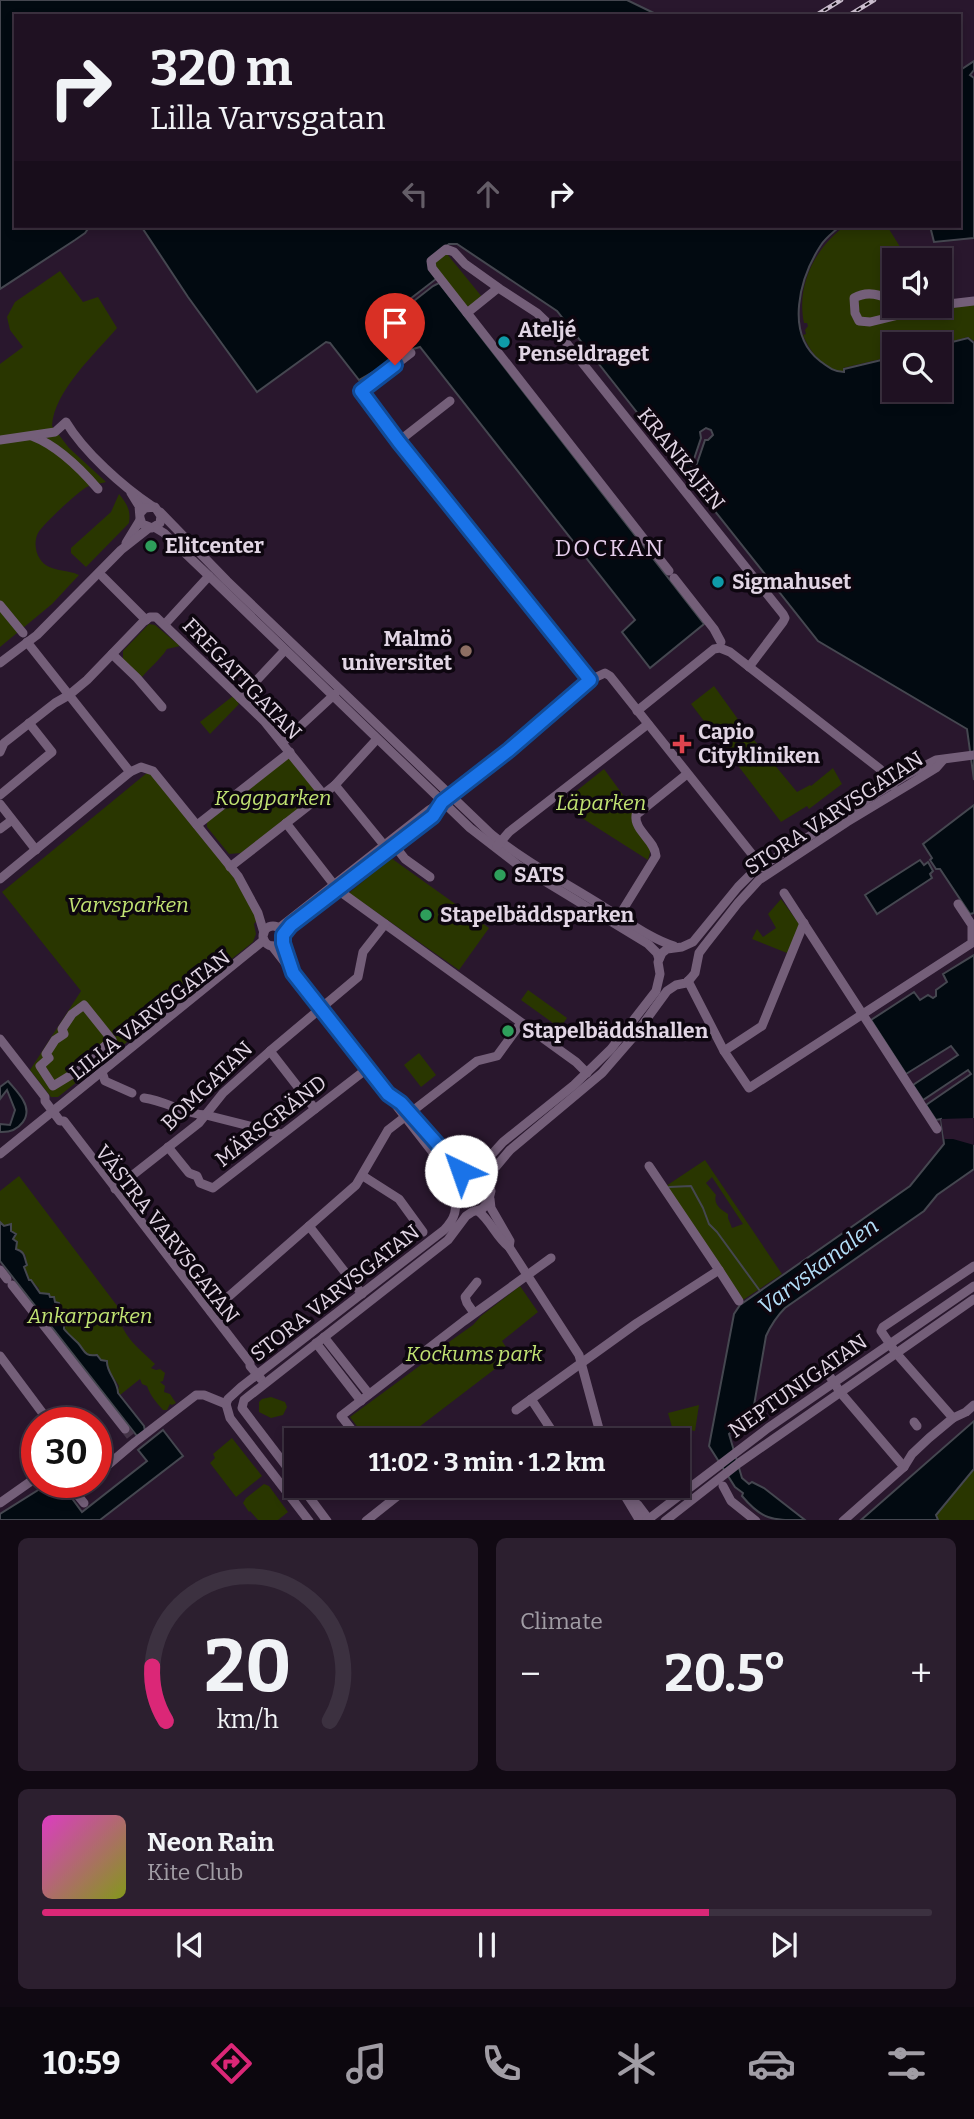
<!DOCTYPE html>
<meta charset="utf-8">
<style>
:root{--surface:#1f1122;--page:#2c1f2f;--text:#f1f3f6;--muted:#a19da5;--line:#3c3140;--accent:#db2777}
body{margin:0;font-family:Bitter,serif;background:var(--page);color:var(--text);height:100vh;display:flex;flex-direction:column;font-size:26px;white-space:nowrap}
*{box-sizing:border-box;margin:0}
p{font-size:23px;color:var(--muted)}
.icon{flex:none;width:38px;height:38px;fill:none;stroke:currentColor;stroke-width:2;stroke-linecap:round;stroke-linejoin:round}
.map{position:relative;height:1520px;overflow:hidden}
.sheet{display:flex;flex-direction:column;gap:18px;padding:18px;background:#110913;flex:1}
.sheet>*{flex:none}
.banner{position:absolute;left:14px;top:14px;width:947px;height:214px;border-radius:0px;box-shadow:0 4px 10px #0003,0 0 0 2px var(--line);background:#1f1122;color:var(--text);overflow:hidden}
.fabs{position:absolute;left:882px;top:248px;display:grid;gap:14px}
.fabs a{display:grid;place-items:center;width:70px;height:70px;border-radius:0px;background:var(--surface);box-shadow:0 4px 10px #0003,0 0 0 2px var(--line);font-size:35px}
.speed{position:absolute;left:21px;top:1407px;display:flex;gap:14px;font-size:35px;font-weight:700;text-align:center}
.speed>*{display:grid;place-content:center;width:91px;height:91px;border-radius:50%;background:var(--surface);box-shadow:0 4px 10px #0003,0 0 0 2px var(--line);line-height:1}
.speed .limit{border:10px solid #d22;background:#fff;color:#111}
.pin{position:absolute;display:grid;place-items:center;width:60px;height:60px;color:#fff;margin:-72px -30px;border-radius:50% 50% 50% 0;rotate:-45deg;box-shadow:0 0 7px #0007}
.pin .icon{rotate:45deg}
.me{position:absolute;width:77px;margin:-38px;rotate:318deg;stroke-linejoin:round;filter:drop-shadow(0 0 5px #0008)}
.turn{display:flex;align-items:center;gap:24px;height:147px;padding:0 21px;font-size:32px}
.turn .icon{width:91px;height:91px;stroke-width:2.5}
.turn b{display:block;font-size:49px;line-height:60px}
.lanes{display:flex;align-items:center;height:66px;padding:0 21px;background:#0003;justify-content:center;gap:35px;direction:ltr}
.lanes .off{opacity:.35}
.big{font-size:52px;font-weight:700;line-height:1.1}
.sheet .tile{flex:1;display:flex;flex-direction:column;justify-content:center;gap:10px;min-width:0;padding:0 24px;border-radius:10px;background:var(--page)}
.sheet .dial{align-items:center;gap:0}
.dial svg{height:182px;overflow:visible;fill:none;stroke:var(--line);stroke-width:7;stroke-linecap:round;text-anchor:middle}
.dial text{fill:var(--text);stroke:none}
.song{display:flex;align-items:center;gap:21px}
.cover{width:84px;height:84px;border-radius:10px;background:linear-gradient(135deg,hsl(310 70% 55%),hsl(70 70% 35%))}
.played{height:7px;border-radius:4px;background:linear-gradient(90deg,var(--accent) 75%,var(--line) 75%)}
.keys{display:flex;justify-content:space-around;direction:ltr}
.heat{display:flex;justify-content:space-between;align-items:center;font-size:38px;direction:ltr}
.sheet .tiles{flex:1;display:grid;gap:18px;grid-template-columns:1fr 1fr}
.tile:last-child{grid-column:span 2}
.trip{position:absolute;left:284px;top:1428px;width:406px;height:70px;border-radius:0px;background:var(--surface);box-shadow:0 4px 10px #0003,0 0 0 2px var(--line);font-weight:700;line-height:70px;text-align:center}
.dock{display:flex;height:112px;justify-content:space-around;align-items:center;background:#0c070e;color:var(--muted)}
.dock .icon{width:49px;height:49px}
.dock .current{color:var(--accent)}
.dock b{font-size:32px;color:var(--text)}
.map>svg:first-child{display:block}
</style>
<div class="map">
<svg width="974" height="1521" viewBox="0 0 974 1521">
<rect width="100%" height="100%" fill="#29172d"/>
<g fill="#293600" fill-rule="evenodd">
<path d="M845,226H887L909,261H894V306H940V300L974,303V341L968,337L938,345H894V356L843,368V372C824,370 810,352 803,335L806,334L805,330L808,326L807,323H804C796,285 815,248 845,226Z"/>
<path d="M443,249L482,297L462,313L428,262Z"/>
<path d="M60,271L83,302L98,297L117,328C95,354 54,391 52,426L69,448L106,482C99,484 91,484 85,488C74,496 44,523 38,533C34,541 35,552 40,559C48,572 67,569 79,575L52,604L0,647V364L23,347L10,330L7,317L15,302Z"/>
<path d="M119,494C127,504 131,510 129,523L86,567L71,553V548L111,512Z"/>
<path d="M149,624L155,625L180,646L167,649C160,660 150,667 142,677L123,659V651Z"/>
<path d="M714,686L745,729L797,792L810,785L811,786L833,768L842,784L809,809L807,806L781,822L691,704Z"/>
<path d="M233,696L239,704L210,734L200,722Z"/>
<path d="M292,758L314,788L315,796L241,853L229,854L207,827V819L284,759Z"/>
<path d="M604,769L634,810C628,825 643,837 651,849L648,860L560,804Z"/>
<path d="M148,772L152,774L240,884L257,920L254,924L256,934L253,942L58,1097H51L30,1070L81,991L2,892Z"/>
<path d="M391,858L489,928L459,970L349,893Z"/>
<path d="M781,899L800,925L787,953L752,939L757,929L763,937L776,928L768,914Z"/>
<path d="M528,990L567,1018L560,1028L521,1000Z"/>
<path d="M419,1053L436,1075L421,1087L404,1065Z"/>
<path d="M705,1160L782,1274L743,1300L666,1186ZM712,1177L743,1224L732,1228L728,1218V1214C721,1210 713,1204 716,1195L706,1183Z"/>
<path d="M19,1176L118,1307C119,1335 137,1346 155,1364L151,1368L156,1370L160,1369L165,1373L163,1381L160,1382L165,1386L164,1392L170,1394L176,1403L172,1405L170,1404L167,1410H163C156,1402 150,1395 147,1386L142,1384L140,1379L120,1395L118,1390L119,1386L107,1367L106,1360L101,1361L97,1356H90L84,1353L64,1329V1323L60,1317L62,1314L58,1302H55L53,1297H50L48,1294L46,1295L38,1291L39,1288L30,1280L24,1267L26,1256L21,1250L16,1249L17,1242L13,1239L16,1234L11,1231V1224L4,1226L0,1222V1191Z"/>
<path d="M520,1286L538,1312L502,1341L512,1356L402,1440H367L350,1417L433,1356L439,1349L473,1325L481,1316Z"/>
<path d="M271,1397L285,1402L287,1407L283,1415L271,1418L259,1412V1402L262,1399Z"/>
<path d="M699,1405L695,1431L689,1430L674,1434L668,1413Z"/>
<path d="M232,1438L262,1476L236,1497L210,1463L215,1458L213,1454Z"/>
<path d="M974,1469V1520H938L936,1515Z"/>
<path d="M264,1484L269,1486L288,1512L278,1520H258L250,1511L249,1512L243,1503L246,1498Z"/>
</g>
<g fill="#020a11" stroke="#454750" stroke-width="2">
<path d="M0,0H627L660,16H16V226H90L85,233L75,240L0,289Z"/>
<path d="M974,61V70L970,75L974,78V238L934,242L930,226H959V71Z"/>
<path d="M141,226H840C834,232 826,237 821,245C800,277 784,333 820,361C828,367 834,372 844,372V369L894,357V390H940V345L968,338L974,343V780L967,729L818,641L691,481L705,440H708L713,435L711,430L706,428L700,432L701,438L688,477L557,311L457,244H449L430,259L436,279L384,319L379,320L377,326L381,329L385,328L387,322L433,286L439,283L704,624L650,668L622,632L635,620L420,347L399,353L396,349L394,351L395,359L359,380L330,343L326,342L257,392L188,297Z"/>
<path d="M974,805V913L970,914L940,869H936L930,860L932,858L923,844Z"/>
<path d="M920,860L924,865L928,862L933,871L930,874L932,878L877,914L865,895Z"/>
<path d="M974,955V1169L937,1195L924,1211L785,1308C776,1317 771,1325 766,1336L752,1417L729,1434L742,1478L749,1484L752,1482L764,1488L805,1520C772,1520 763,1521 742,1496L743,1493L735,1487L709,1446L734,1314L740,1305L910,1186L944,1144L941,1119L936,1120L926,1105L971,1074L968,1070L923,1100L913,1085L958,1055L951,1046L906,1074L871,1020L914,992L920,1000L928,995L933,998L936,996V990L947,982L943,974Z"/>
<path d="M8,1081C13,1087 19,1093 23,1100C33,1117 19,1132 2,1132H0V1124L10,1125L15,1110L7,1090L0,1099V1087Z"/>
<path d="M0,1222L4,1226L11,1224V1231L16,1234L13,1239L17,1242L16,1249C26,1252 24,1258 27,1265L24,1267L29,1280H31L40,1293L49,1294L50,1297H54L55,1302L59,1303L62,1314L60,1317L64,1323V1329C68,1334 74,1339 78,1343C85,1351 84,1357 97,1355L101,1360L107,1361C106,1372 118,1381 118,1393L144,1426L145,1431L137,1436L0,1261Z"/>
<path d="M974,1421V1469L936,1515L938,1520H861Z"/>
<path d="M163,1430L183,1456L100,1520H0V1514L51,1482H60L82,1512L147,1461L138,1450Z"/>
</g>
<path fill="#29172d" d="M974,1118V1145L953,1139H944L941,1119Z"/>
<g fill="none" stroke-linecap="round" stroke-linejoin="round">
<path stroke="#454750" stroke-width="2" d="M669,1187L691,1186L703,1208L709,1224L717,1232L760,1291"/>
<path stroke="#453448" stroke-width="9" stroke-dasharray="9 4.5" stroke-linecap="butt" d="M125,1429L132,1438"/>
<g stroke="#745f79" stroke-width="9">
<path d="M894,301C880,295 868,290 854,298L855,313L859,321L870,322L936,306"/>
<path d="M940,305L974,301"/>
<path d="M467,313L498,288"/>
<path d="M450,401L399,441L590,680"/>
<path d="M32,436C58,446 80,468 98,489"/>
<path d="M0,440L55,432L66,422C84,452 123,487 152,506"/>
<path d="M399,441L361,391L411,353"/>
<path d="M131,493L139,506L140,518L142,524L152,528L160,523L161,516L155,507L145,508L141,512"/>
<path d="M160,512L227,581L491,834C525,862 566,883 604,907C626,920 649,938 674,946"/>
<path d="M154,527L164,533L209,576L470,828L518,865L648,944L657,953L659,959"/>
<path d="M126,543L140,520"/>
<path d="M669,571L432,268L431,261L446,249L454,252L465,264L500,289L537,313L560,335L783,614L785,618L783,622L749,667"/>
<path d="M103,577L146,620"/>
<path d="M674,578L714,629L721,642"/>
<path d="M0,605L23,633"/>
<path d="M165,624L209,576"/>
<path d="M27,642L130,772L141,767L153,771L238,876L258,913L264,933"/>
<path d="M112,654L137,678L162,707"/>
<path d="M0,663L37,635L121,550L149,528"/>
<path d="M240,698L285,650"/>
<path d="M637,711L714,649L720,648L730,652L880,769L893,786"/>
<path d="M282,743L335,694"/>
<path d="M0,752L4,743L55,703L69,695L87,680L143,622L150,617H156L264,721L323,794"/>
<path d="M335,785L384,845L398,850L405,859L430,877"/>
<path d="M0,795L52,752L29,723"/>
<path d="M447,799L509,750L590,680L605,673L610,676L763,868"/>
<path d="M0,804L36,850"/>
<path d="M286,823L335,886"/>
<path d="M197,825L290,752"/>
<path d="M0,829L12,820"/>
<path d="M497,846L509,832L648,724"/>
<path d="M230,867L335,785L377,739"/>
<path d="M0,879L130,772"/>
<path d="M338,890L576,1062L587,1073"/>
<path d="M784,893L937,1129"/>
<path d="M619,916L656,856C655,840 634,831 636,815L687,774"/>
<circle cx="273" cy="936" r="10"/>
<path d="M279,928L429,810L442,802L430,818L291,925L283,935"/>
<path d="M272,946L448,1172L455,1187"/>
<path d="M688,981L724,1051L749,1088L972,943V925L958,904"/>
<path d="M84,1005L112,1040L71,1075L53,1086L40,1066L49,1058L46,1054L55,1040L64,1034L62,1029L72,1014Z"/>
<path d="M0,1039L45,1097V1101L60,1121H64L250,1363V1366L261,1379"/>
<path d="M270,1051L315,1109"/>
<path d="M724,1051L762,1026L804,923"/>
<path d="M103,1075L105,1081L132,1093"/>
<path d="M144,1098C166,1101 184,1114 206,1115L281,1134"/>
<path d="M408,1110L456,1166L469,1175"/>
<path d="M168,1147L189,1173L197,1176L200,1183L213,1188L368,1068"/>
<path d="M0,1154L264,940"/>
<path d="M649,1166L719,1270"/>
<path d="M473,1175L503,1142L574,1085L611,1049L656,991L660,974L658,962L662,953L667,949L682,947L693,942L738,887L754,871L905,776L936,760L974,755"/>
<path d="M363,1176L399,1199L423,1232"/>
<path d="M488,1183L494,1169L510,1150L602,1073L635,1035L667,991L676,985L686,983L691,978L695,973L699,953L705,945L738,903L759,880L847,822L910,784L936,768L943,760"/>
<path d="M115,1189L199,1123L223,1093L270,1051L358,977L363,952L385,924"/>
<path d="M490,1199L491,1208L510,1241L509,1247"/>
<path d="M478,1211C491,1221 496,1237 509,1247L579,1355L602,1440"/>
<path d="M309,1226L362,1294"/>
<path d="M0,1270L7,1279"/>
<path d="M12,1285L125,1429"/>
<path d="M211,1312L356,1185L388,1130L477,1061L497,1056L521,1023"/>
<path d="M474,1313L467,1303L465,1297L477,1282"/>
<path d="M324,1337L369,1394"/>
<path d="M316,1343L361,1401"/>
<path d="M0,1356L50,1423"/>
<path d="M829,1375L840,1392L904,1467"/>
<path d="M531,1399L558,1440"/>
<path d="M226,1404L228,1399L241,1387L444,1230C467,1206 446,1198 460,1179L473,1175L485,1180L491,1191L488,1203L482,1209L472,1212L466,1216L448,1240L244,1400L242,1408L245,1412L296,1479"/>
<path d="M226,1404L230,1418L309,1521"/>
<path d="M516,1410L637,1323L719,1270L739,1301"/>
<path d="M953,1418L896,1353L881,1331L883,1327L974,1266"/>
<path d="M914,1422L917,1426"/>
<path d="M360,1440L341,1416L464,1321L551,1258"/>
<path d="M96,1475L135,1442L196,1395H204L226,1404"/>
<path d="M301,1486L327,1521"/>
<path d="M580,1486V1487"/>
<path d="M619,1486L640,1521"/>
<path d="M723,1486L731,1501L756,1521"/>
<path d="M627,1496L638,1505L650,1521"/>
<path d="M0,1503L37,1477"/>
<path d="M84,1503L75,1492L88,1482"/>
<path d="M366,1521L400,1494L394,1486"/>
<path d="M646,1521L768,1428L974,1286"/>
<path d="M665,1521L739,1463L974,1299"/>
<path d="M843,1521L904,1467L912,1454L929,1438L953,1418L966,1412L974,1405"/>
</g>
<g stroke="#cabdcd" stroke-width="4.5">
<g id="rail">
<path d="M815,16L841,0"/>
<path d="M848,16L874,0"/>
</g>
</g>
<use href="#rail" stroke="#0d060f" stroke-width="2" stroke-dasharray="5" stroke-linecap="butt"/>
</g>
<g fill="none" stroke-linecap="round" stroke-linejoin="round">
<g stroke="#114b97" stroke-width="18">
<path id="route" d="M395,365L361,391L399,442L590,680L509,750L442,802L433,816L291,925L283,935V943L293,973L388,1094L401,1103L461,1171"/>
</g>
<use href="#route" stroke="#1a73e8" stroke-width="12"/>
</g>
<g fill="#0f9aa8" stroke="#0d060f" stroke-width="2.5">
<circle cx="504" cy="342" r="7"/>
<circle cx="718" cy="582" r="7"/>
</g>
<g fill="#2e9e5b" stroke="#0d060f" stroke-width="2.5">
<circle cx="151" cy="546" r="7"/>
<circle cx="500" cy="875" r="7"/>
<circle cx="426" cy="915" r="7"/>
<circle cx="508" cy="1031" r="7"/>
</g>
<circle fill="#8d6e63" stroke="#0d060f" stroke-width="2.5" cx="466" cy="651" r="7"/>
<path fill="#e0444e" stroke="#0d060f" stroke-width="2.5" d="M678.5 733.5h7v7h7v7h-7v7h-7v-7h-7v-7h7z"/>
<g text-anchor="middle" stroke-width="7" stroke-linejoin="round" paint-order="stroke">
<g font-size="21" font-weight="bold" fill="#e1d5e4" stroke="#0d060f" text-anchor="start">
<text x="518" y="337">Ateljé<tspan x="518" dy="24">Penseldraget</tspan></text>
<text x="165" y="553">Elitcenter</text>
<text x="732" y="589">Sigmahuset</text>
<text x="452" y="646" text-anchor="end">Malmö<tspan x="452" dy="24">universitet</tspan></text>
<text x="698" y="739">Capio<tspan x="698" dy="24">Citykliniken</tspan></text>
<text x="514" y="882">SATS</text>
<text x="440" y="922">Stapelbäddsparken</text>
<text x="522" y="1038">Stapelbäddshallen</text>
</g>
<g font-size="21" fill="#e1d5e4" stroke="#0d060f">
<text transform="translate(681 459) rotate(51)" y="7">KRANKAJEN</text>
<text transform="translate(242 679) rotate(46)" y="7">FREGATTGATAN</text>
<text transform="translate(834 813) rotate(-33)" y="7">STORA VARVSGATAN</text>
<text transform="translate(150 1015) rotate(-38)" y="7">LILLA VARVSGATAN</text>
<text transform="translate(207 1086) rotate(-44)" y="7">BOMGATAN</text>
<text transform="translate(271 1121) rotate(-38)" y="7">MÄRSGRÄND</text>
<text transform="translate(167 1234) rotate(52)" y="7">VÄSTRA VARVSGATAN</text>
<text transform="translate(335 1293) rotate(-38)" y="7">STORA VARVSGATAN</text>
<text transform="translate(798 1386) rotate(-35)" y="7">NEPTUNIGATAN</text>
</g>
<g font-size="21" font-style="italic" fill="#c1e373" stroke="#0d060f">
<text x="273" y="805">Koggparken</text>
<text x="601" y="810">Läparken</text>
<text x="128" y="912">Varvsparken</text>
<text x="90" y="1323">Ankarparken</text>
<text x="474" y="1361">Kockums park</text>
</g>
<g font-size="23" letter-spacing="2" fill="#e5cdeb" stroke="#0d060f">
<text x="610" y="556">DOCKAN</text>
</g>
<g font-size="23" font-style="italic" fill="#b2ddf7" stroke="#0d060f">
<text transform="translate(818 1266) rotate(-37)" y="8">Varvskanalen</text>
</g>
</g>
</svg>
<div class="fabs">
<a><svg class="icon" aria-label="sound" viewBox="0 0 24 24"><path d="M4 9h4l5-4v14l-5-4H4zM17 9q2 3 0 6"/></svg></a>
<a><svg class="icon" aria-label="search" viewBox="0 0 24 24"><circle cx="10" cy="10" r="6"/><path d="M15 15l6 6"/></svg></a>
</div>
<div class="speed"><div class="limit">30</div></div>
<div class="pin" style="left:395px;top:365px;background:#d93025"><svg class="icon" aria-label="arrive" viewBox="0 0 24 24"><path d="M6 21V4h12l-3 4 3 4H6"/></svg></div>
<svg class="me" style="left:461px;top:1171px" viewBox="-20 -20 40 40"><circle r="19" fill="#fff"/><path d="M0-13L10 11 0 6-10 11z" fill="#1a73e8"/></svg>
<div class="trip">11:02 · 3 min · 1.2 km</div>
<div class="banner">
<div class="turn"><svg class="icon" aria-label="right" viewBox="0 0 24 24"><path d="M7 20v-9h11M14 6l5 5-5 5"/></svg><div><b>320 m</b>Lilla Varvsgatan</div></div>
<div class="lanes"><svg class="icon off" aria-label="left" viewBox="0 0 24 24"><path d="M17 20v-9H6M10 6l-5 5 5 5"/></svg><svg class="icon off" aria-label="ahead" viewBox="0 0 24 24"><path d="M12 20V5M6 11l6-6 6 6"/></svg><svg class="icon" aria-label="right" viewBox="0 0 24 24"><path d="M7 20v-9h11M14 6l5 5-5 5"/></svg></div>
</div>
</div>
<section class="sheet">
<div class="tiles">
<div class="tile dial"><svg viewBox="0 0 100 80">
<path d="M14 69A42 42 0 1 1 86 69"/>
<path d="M14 69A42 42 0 0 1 8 45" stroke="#db2777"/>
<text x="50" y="56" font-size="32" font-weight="700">20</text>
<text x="50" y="72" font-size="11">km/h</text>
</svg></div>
<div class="tile"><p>Climate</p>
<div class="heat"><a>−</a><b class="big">20.5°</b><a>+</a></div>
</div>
<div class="tile">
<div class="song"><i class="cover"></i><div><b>Neon Rain</b><p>Kite Club</p></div></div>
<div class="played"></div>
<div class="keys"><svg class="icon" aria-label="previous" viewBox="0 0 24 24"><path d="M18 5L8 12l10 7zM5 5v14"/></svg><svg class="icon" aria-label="pause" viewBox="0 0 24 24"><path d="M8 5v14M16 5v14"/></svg><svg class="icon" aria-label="next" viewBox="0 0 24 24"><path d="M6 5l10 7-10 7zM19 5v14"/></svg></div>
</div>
</div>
</section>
<nav class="dock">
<b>10:59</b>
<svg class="icon current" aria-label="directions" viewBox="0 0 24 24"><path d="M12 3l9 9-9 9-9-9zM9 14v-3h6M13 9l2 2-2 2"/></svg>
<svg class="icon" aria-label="music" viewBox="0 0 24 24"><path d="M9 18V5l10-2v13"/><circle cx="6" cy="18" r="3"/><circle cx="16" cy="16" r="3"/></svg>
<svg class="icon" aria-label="phone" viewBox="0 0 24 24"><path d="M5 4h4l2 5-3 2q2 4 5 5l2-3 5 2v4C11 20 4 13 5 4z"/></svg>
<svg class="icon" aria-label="climate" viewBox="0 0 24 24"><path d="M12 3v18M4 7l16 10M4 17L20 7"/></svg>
<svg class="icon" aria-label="car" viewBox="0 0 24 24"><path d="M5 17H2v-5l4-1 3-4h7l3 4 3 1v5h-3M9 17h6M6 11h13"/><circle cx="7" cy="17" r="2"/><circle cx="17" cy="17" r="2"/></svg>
<svg class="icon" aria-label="filters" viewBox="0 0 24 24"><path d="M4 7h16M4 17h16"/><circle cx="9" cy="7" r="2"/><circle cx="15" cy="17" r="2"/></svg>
</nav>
